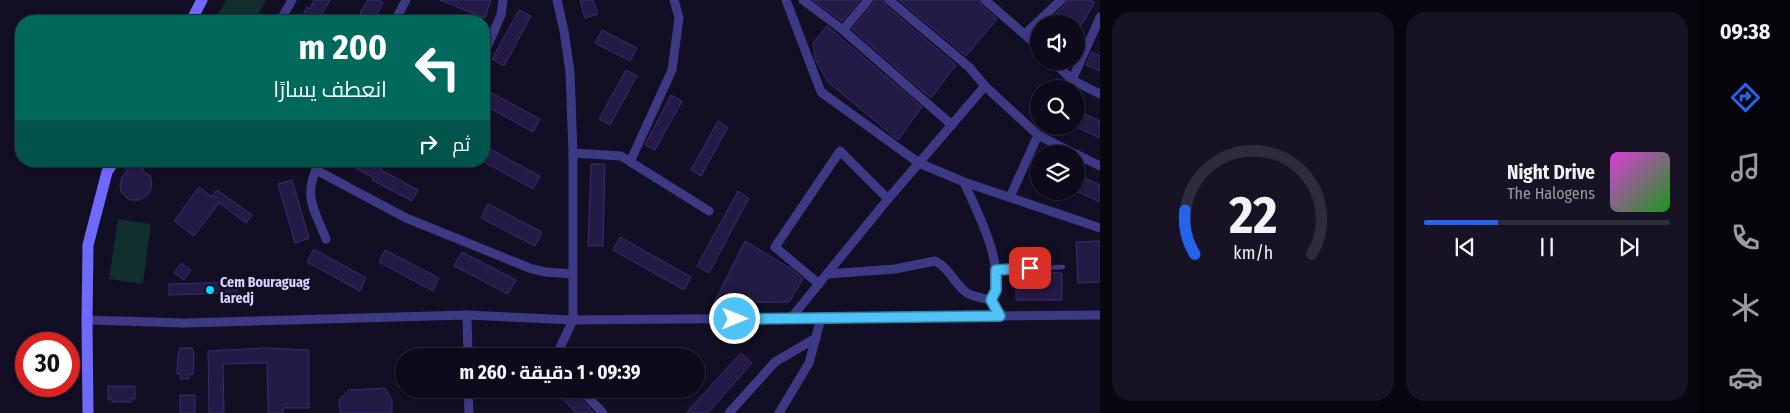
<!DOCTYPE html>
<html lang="ar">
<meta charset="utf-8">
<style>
:root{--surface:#0e0a1b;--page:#171324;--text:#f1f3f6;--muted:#9b9aa3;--line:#2e2b3a;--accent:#2563eb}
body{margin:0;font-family:"Fira Sans Condensed",Cairo,sans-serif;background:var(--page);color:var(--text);direction:rtl;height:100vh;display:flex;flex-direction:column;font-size:19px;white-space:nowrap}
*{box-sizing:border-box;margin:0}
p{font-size:16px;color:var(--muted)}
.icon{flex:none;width:28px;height:28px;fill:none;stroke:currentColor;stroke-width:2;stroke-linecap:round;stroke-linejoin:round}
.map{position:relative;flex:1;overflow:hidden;direction:ltr}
.details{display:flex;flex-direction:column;gap:12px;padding:12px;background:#08060f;width:600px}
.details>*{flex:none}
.hud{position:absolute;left:15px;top:15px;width:475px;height:152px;border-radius:20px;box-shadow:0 1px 4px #0004,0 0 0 1px var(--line);direction:rtl;background:#00695c;color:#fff;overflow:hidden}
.controls{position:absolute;left:1030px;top:15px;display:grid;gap:10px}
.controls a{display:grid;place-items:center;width:55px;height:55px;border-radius:50%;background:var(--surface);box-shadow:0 1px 4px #0004,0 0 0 1px var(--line);font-size:25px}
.speed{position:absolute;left:15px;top:332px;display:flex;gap:10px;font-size:25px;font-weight:700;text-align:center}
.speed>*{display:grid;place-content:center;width:65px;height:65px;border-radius:50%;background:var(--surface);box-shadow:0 1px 4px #0004,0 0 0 1px var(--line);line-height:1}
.speed .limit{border:8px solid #d22;background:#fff;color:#111}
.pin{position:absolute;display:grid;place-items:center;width:42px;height:42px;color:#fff;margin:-21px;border-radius:10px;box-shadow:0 2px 8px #0006}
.me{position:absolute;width:55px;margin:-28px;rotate:90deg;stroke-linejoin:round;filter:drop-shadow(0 0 4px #0008)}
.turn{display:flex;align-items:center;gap:18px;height:105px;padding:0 20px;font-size:22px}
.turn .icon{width:65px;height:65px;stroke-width:2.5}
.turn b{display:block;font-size:35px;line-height:42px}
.then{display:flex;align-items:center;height:48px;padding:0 20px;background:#0003;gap:10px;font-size:19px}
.details .tile{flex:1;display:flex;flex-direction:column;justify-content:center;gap:8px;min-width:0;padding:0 18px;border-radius:20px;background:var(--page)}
.details .dial{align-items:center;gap:0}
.dial svg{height:130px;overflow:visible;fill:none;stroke:var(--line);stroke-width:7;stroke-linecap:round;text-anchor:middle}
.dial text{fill:var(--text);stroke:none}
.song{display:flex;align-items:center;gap:15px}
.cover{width:60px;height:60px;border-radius:8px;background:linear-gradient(135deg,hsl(300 70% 55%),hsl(120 70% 35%))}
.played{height:5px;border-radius:2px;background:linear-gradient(90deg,var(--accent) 30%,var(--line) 30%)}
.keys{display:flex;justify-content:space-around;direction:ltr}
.details .tiles{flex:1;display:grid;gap:12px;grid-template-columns:repeat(2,1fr)}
.trip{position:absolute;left:395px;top:348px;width:310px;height:50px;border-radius:25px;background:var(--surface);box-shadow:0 1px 4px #0004,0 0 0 1px var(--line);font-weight:700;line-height:50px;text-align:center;direction:rtl}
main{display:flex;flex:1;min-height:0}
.menu{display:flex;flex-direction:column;width:90px;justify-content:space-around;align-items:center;background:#06040b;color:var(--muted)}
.menu .icon{width:35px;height:35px}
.menu .current{color:var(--accent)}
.menu b{font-size:22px;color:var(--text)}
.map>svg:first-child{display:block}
</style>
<main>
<nav class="menu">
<b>09:38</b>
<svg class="icon current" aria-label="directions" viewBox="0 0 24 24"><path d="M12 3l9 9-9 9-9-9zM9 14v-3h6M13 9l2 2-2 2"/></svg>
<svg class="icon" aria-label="music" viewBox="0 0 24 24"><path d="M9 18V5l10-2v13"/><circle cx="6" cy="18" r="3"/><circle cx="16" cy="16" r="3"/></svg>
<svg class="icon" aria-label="phone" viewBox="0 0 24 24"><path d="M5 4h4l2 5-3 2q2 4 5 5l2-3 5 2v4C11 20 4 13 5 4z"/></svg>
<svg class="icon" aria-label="climate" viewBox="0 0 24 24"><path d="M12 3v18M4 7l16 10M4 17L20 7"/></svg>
<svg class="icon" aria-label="car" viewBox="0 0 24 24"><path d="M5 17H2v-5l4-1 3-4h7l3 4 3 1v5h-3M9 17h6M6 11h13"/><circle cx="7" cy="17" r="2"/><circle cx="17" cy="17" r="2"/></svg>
</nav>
<section class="details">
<div class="tiles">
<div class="tile">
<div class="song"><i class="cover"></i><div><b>Night Drive</b><p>The Halogens</p></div></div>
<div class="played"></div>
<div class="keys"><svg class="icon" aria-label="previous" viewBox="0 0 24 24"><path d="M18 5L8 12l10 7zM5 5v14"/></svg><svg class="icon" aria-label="pause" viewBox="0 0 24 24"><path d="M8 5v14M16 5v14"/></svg><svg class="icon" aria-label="next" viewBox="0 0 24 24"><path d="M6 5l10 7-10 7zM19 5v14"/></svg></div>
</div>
<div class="tile dial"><svg viewBox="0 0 100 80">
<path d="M14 69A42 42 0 1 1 86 69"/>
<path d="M14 69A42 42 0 0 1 8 42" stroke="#2563eb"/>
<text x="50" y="56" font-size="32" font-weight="700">22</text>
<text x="50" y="72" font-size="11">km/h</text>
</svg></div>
</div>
</section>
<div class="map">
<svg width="1100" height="413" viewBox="0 0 1100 413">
<rect width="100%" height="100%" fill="#120e24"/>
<g fill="#112e2e">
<path d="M226,0H266L254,21H214Z"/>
<path d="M118,219L151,224L143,284L109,279Z"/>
</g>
<g fill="#241a46" stroke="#3b2c72">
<path d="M314,0H330L321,15L319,14L316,21H300L307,7L310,9Z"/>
<path d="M368,0H379L383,3L373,21H359L362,14L360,13Z"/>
<path d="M440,0H491L485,18Z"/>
<path d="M580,0H593L598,14L585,18Z"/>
<path d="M813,0H860L842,21Z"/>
<path d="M874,0H883L885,5L956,65L931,98L852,29L873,4Z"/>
<path d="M899,0H979L981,5L997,19L966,56Z"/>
<path d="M1067,0H1089L1095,2L1076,34V24H1045L1065,5Z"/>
<path d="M519,10L531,16L504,66L492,59Z"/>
<path d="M827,26L922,107L898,140L828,82L815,59L813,43Z"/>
<path d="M602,30L637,48L630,61L595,43Z"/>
<path d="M1092,52L1100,56V71L1086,65Z"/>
<path d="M626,70L637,76L610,125L599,119Z"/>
<path d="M490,92L540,119L533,132L484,105Z"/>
<path d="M671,95L682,101L655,150L645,145Z"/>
<path d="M1076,110L1100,121V138L1076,127Z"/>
<path d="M718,121L728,127L701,176L691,170Z"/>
<path d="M488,148L540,176L533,189L484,162V156Z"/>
<path d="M342,161H370L382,167L381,170L418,190L412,201L372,180L374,178Z"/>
<path d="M129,163H141L145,165L142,171L148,174L151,178L152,184L149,194L140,200H129L121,192L120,187L122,177L127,171L124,166Z"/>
<path d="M591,164H605L603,246H588Z"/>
<path d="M1076,174L1100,185V202L1076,191Z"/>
<path d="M292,180L309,238L295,243L278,184Z"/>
<path d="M199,187L212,197L217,190L252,215L246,223L219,203L194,236L174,221Z"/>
<path d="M738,191L749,198L709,273L697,266Z"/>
<path d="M488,204L542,232L535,246L481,218Z"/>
<path d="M620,237L691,277L684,290L613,250Z"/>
<path d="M745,241L790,268L803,279L789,302L714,303Z"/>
<path d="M1100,241V282L1078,283L1076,242Z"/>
<path d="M314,249L366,278L360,291L307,262Z"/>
<path d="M385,250L439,278L433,291L379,262Z"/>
<path d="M462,252L516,280L508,294L454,266Z"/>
<path d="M181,263L191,270L184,280L174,273Z"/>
<path d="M1033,272L1062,273V300H1016V273Z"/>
<path d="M237,282V293L169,295V284Z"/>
<path d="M180,348H192L194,354L193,374H189V379H180L181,374H177L178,355Z"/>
<path d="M264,348L309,350V408H283V413H268L267,363L223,364L224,413H209L208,351Z"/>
<path d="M741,353L752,363L708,413H686Z"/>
<path d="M108,386H135V399H131V402H112V399H108Z"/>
<path d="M385,388L392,400V413H340L339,400L349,390Z"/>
<path d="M554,389H574L575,393L594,413H576Z"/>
<rect x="180" y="395" width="15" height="18"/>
</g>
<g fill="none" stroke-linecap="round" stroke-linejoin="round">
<path stroke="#3d3984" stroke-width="4.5" d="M996,270L1063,267"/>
<g stroke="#3d3984" stroke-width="9">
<path d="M786,0L821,92L919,163L964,182L1100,228"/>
<path d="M803,0L843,30L952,125"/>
<path d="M889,0L969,67L985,86L1038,135L1010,197"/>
<path d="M985,0L1039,47"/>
<path d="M280,21L292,0"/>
<path d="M395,21L406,0"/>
<path d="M843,30L868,0"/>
<path d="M1025,34L1061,0"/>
<path d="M484,54L501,15L503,0"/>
<path d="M1053,61L1072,80L1100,17"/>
<path d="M1072,80L1100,94"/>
<path d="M1038,135L1075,154"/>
<path d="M573,153L621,156L709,211"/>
<path d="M1076,154L1100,166"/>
<path d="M320,161C302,195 313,206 326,239"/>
<path d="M630,162L672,70L679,18L674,0"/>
<path d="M316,170L406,218L532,269L546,272L572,274"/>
<path d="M964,182C978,215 1007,265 991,300"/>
<path d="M827,274L895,269L935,261C950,268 954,284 967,293C974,297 984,298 991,300L1000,316"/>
<path d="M819,284L775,247L840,151L888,199"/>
<path d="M467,315L468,356"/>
<path d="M791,318L888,199L985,86"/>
<path d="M87,320L184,323L467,315L573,320L1100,315"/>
<path d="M556,356L573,320V153L570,72L564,31L557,0"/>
<path d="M468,389L469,413"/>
<path d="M580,389L603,413"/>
<path d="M729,413L775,362L816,338"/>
<path d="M779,413L809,363L821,318"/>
</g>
<g stroke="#6f69ff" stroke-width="11">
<path d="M191,21L202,0"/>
<path d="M88,413L87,320L88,245L107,172L114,161"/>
</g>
</g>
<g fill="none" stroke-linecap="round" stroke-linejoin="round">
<g stroke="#337fa1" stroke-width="12">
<path id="route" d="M735,319L1000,316L991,300L996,290V270L1030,268"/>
</g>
<use href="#route" stroke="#4fc3f7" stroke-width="9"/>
</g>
<circle fill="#00defd" stroke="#120e24" stroke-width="2" cx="210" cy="290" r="5"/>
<g text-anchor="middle" stroke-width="5" stroke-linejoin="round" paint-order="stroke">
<g font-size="14" font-weight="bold" fill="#d8d2ff" stroke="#120e24" text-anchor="start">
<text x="220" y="287">Cem Bouraguag<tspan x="220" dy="16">laredj</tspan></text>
</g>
</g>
</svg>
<div class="controls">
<a><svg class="icon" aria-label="sound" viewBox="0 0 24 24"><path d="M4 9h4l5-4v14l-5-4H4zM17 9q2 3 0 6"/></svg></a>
<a><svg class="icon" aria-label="search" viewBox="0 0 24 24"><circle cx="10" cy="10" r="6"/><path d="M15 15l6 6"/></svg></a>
<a><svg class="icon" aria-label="layers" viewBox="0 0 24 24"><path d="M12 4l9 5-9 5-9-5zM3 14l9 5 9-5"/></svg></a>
</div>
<div class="speed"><div class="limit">30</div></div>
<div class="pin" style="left:1030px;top:268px;background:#d93025"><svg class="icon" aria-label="arrive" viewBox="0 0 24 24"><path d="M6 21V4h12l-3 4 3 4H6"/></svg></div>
<svg class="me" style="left:735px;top:319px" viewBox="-20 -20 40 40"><circle r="17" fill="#4fc3f7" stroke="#fff" stroke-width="3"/><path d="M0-11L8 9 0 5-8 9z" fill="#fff"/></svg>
<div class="trip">09:39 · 1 دقيقة · 260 m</div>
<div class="hud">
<div class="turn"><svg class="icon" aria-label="left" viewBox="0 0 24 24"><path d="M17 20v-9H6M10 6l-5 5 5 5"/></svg><div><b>200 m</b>انعطف يسارًا</div></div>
<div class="then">ثم<svg class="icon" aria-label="right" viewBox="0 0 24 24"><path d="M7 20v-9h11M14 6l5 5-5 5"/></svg></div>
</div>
</div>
</main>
